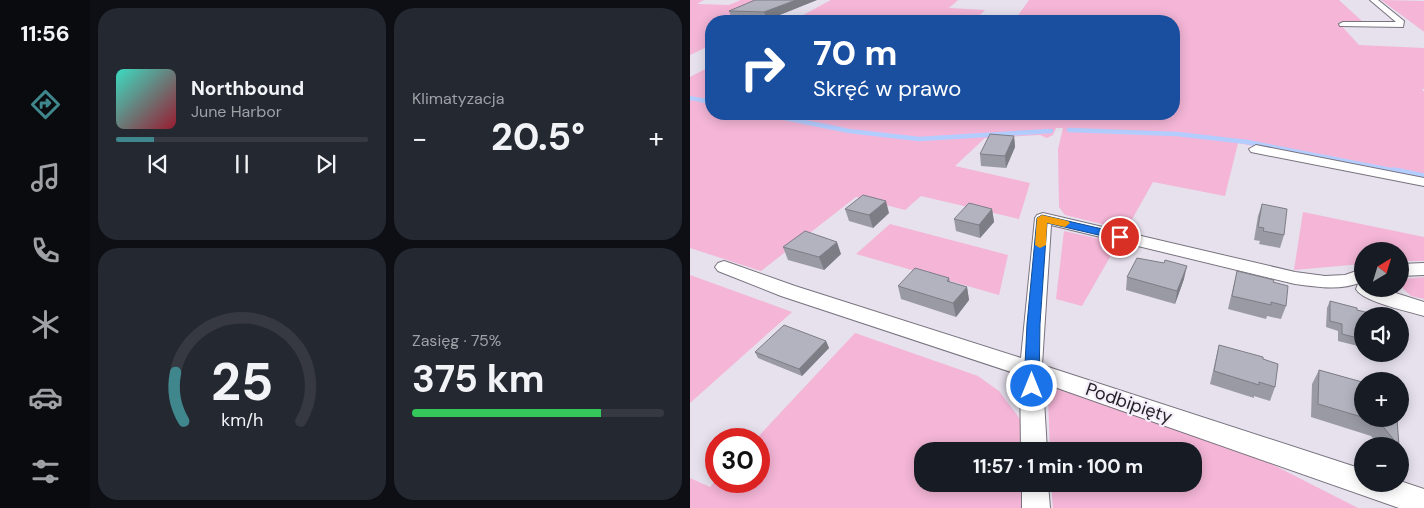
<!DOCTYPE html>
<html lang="pl">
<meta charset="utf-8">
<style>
:root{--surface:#171b24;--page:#242831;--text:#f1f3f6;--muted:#9ea1a6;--line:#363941;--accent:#3f878c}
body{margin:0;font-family:"DM Sans",sans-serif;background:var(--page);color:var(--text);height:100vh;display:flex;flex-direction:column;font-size:19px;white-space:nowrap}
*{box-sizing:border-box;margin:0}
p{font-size:16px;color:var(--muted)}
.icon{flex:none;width:28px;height:28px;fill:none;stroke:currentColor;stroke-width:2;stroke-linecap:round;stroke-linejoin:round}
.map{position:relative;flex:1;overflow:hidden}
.sheet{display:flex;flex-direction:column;gap:8px;padding:8px;background:#0d0f14;width:600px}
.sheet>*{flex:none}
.banner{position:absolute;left:15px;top:15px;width:475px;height:105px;border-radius:20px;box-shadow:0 2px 12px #0003;background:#1a4fa0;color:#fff;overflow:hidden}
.needle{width:32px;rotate:38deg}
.fabs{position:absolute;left:664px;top:242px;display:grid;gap:10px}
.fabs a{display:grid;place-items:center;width:55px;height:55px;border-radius:50%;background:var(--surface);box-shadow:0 2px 12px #0003;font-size:25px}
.speed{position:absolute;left:15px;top:428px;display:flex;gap:10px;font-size:25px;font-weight:700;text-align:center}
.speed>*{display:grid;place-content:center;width:65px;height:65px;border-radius:50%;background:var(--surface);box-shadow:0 2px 12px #0003;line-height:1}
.speed .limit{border:8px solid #d22;background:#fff;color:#111}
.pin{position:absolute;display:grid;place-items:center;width:42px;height:42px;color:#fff;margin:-21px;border:2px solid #fff;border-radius:50%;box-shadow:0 1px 5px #0007}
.me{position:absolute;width:55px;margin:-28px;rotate:0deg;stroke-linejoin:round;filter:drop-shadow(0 0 4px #0008)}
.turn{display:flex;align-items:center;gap:18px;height:105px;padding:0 25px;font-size:22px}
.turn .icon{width:65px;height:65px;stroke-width:2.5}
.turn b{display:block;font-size:35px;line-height:42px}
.big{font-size:38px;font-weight:700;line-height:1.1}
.sheet .tile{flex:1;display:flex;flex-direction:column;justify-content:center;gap:8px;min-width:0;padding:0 18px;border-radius:20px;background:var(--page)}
.sheet .dial{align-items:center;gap:0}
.dial svg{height:130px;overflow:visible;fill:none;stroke:var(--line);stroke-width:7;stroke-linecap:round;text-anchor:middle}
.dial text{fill:var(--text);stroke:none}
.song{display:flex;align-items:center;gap:15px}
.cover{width:60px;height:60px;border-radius:8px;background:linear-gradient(135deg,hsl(170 70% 55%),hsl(350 70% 35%))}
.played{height:5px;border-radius:2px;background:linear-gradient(90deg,var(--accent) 15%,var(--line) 15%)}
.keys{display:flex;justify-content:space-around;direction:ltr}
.heat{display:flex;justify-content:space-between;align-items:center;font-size:28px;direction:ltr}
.charge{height:8px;border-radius:4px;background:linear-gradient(90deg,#34c759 75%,var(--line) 0)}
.sheet .tiles{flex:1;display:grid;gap:8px;grid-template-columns:repeat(2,1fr)}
.trip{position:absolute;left:224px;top:442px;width:288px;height:50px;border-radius:20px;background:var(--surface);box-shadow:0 2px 12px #0003;font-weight:700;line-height:50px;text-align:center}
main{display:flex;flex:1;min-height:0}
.menu{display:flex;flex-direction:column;width:90px;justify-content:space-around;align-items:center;background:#090b0e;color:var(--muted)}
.menu .icon{width:35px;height:35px}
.menu .active{color:var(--accent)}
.menu b{font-size:22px;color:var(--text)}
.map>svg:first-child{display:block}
</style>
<main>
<nav class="menu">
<b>11:56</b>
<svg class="icon active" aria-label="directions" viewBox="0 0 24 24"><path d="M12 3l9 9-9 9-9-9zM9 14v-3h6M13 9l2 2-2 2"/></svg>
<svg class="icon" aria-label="music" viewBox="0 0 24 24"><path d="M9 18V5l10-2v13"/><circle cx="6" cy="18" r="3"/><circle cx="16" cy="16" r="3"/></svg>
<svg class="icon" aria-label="phone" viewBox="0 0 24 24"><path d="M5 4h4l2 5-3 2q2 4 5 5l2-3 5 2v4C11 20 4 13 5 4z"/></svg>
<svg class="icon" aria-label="climate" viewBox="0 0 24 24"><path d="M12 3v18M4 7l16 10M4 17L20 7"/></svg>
<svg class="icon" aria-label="car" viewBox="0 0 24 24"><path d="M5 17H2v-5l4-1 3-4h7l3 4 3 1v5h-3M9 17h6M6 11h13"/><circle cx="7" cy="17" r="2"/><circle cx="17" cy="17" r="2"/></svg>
<svg class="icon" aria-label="filters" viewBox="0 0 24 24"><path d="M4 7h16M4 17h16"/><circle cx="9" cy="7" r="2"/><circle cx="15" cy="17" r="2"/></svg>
</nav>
<section class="sheet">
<div class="tiles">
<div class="tile">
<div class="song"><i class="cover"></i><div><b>Northbound</b><p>June Harbor</p></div></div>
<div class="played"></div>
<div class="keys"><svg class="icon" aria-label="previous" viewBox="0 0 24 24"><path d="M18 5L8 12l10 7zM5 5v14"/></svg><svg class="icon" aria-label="pause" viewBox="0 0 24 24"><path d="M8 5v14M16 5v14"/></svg><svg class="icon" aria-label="next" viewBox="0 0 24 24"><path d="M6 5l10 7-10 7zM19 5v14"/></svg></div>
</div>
<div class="tile"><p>Klimatyzacja</p>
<div class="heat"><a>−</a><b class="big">20.5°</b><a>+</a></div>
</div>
<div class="tile dial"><svg viewBox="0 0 100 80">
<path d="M14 69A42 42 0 1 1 86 69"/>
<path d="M14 69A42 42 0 0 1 9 39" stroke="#3f878c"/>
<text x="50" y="56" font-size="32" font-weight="700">25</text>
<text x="50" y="72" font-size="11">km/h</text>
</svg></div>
<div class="tile"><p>Zasięg · 75%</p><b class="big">375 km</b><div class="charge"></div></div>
</div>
</section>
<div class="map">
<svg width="734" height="508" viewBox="0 0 734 508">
<rect width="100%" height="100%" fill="#e6e1ed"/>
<g fill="#f4b5d6">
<path d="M0,0H14L7,4L39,5L51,0H77L30,21H21V25L15,28H21V45L0,55Z"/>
<path d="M141,0H268L259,8L295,10L284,21H102Z"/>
<path d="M339,0H649L674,23L648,22L669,45L734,48V89H732L734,92V178L548,143L535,196L463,182L436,230L375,215L369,207L368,149L373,128H366L363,135L357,138L350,135L295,138L265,166L340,183L329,219L231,196L215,210L166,197L71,271L0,248V77L21,66V114H484V21H324Z"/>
<path d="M691,0L734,1V32L733,31Z"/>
<path d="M613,212L734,237V261H710V251H672V264L604,270Z"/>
<path d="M200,224L318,255L309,295L166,254Z"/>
<path d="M374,231L428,243L392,306L366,299Z"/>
<path d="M0,275L102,312L0,403Z"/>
<path d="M734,277V299L721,296L710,286V280L713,279Z"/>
<path d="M165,333L288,376L309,391L333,423V451H232V484H334L335,508H0V478L20,487L26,480L69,481V439H66Z"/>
<path d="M364,386L540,443L668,508H363L361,484H502V451H360L358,397V392Z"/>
</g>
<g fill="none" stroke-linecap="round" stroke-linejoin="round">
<path stroke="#b4cdff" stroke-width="4" d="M0,98L17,101"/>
<g stroke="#b4cdff" stroke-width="4.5">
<path d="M11,100L21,102"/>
<path d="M75,114L159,131L229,139L361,131"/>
<path d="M379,130L487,134L557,142L711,172"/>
</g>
<path stroke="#b4cdff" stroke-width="5.5" d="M704,170L734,176"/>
<g stroke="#78737e" stroke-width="2">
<g id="minor">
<path d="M680,0H688L714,21L713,27L650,26L649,24L653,22H706Z"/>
<path d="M566,145L734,178V186L561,152L559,149Z"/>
<path d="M353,213L605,272L635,276L655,275L672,269V282C650,291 628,287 605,284L361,225L352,365L672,469V484H710V481L734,489V508H709L353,383L357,451H331L330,375L91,296L28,271L25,267L28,263L34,261L40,263L105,286L331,358L345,218L347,215Z"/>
<path d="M734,263V275L710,276V264Z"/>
<path d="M672,283V289H693L734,302V316C718,311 673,302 666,289L668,284Z"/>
<path d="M332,484H358L360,508H332Z"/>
</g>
</g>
<use href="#minor" fill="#fff" fill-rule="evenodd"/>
</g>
<g fill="#9a9aa5">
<path d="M127,0L77,20L42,19L39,11Z"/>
<path d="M324,136L325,147L316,168L291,166L290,154Z"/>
<path d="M572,204L594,235L590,248L569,244L570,241L564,240L568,216Z"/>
<path d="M155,209L199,213L183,228L159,221Z"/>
<path d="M302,209L304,222L290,238L266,231L264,219Z"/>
<path d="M93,247L151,254L134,270L98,260Z"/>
<path d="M547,271L583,282L596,306L591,319L577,316L576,319L538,309Z"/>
<path d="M437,277L494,279L485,304L436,290Z"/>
<path d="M259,278L260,282L277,287L279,300L266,317L211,299L208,286Z"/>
<path d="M640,301L667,310L672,316V347L648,341V331L636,327L637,308Z"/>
<path d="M136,341L139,348L112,376L68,358L65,352Z"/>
<path d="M529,345L573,359L585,387L580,401L564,396V398L520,384Z"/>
<path d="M629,370L672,382V419H707L709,446H689L681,436L621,417L622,384Z"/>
</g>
<g fill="#7d7d86">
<path d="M106,0H127L77,20L74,12Z"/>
<path d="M324,136L325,147L316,168L315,156Z"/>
<path d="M196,201L199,213L183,228L179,215Z"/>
<path d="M302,209L304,222L290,238L289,225Z"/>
<path d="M147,242L151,254L134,270L129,257Z"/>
<path d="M497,266L494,279L485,304L487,291Z"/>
<path d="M277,287L279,300L266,317L263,303Z"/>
<path d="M136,341L139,348L112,376L109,369Z"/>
</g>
<g fill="#b3b3c0" stroke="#7d7d86">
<path d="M65,0H106L74,12L39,11Z"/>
<path d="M300,134L324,136L315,156L290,154Z"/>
<path d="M173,195L196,201L179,215L155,209Z"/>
<path d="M279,203L302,209L289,225L264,219Z"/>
<path d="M572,204L597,209L594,235L573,231L574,228L568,227Z"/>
<path d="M115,231L147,242L129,257L93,247Z"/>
<path d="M447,258L474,263L475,260L497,266L487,291L437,277Z"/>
<path d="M225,268L259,278L257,281L277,287L263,303L208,286Z"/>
<path d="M547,271L584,280L583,282L598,286L596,306L581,302V305L542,296Z"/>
<path d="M640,301L667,308V310L691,316H672V339L652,334V324L640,321Z"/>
<path d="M94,325L136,341L109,369L65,352Z"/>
<path d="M529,345L573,357V359L588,364L585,387L569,382V385L524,371Z"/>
<path d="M629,370L672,382V417L628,404Z"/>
<path d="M677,419H707L709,446L690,423Z"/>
</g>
<path fill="#1a73e8" stroke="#114b97" d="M352,215L434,234L436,237L430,240L357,223L350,324L349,386L347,390L342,392L336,390L334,386L337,324L347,218Z"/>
<path fill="#f59e0b" d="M352,215L378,221L380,223L375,227L357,223L356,245L350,248L345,245L347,218Z"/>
<g text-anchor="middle" stroke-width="4.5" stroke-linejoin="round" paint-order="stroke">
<g font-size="18" fill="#242227" stroke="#f4eefb">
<text transform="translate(439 403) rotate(19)" y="6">Podbipięty</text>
</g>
</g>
</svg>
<div class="fabs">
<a><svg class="needle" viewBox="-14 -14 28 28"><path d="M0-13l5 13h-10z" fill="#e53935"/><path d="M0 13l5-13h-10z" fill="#9ea1a6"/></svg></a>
<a><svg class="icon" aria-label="sound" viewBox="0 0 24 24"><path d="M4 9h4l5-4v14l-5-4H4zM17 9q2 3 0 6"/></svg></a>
<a>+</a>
<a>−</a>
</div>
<div class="speed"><div class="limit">30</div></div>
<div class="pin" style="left:430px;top:237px;background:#d93025"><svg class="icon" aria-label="arrive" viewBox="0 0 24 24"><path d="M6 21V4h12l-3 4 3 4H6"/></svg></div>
<svg class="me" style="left:342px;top:386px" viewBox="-20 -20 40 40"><circle r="17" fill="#1a73e8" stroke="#fff" stroke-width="3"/><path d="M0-11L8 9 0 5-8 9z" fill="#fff"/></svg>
<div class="trip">11:57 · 1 min · 100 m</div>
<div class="banner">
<div class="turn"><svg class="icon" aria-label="right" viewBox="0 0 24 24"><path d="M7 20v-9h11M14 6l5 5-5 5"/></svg><div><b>70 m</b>Skręć w prawo</div></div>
</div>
</div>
</main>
